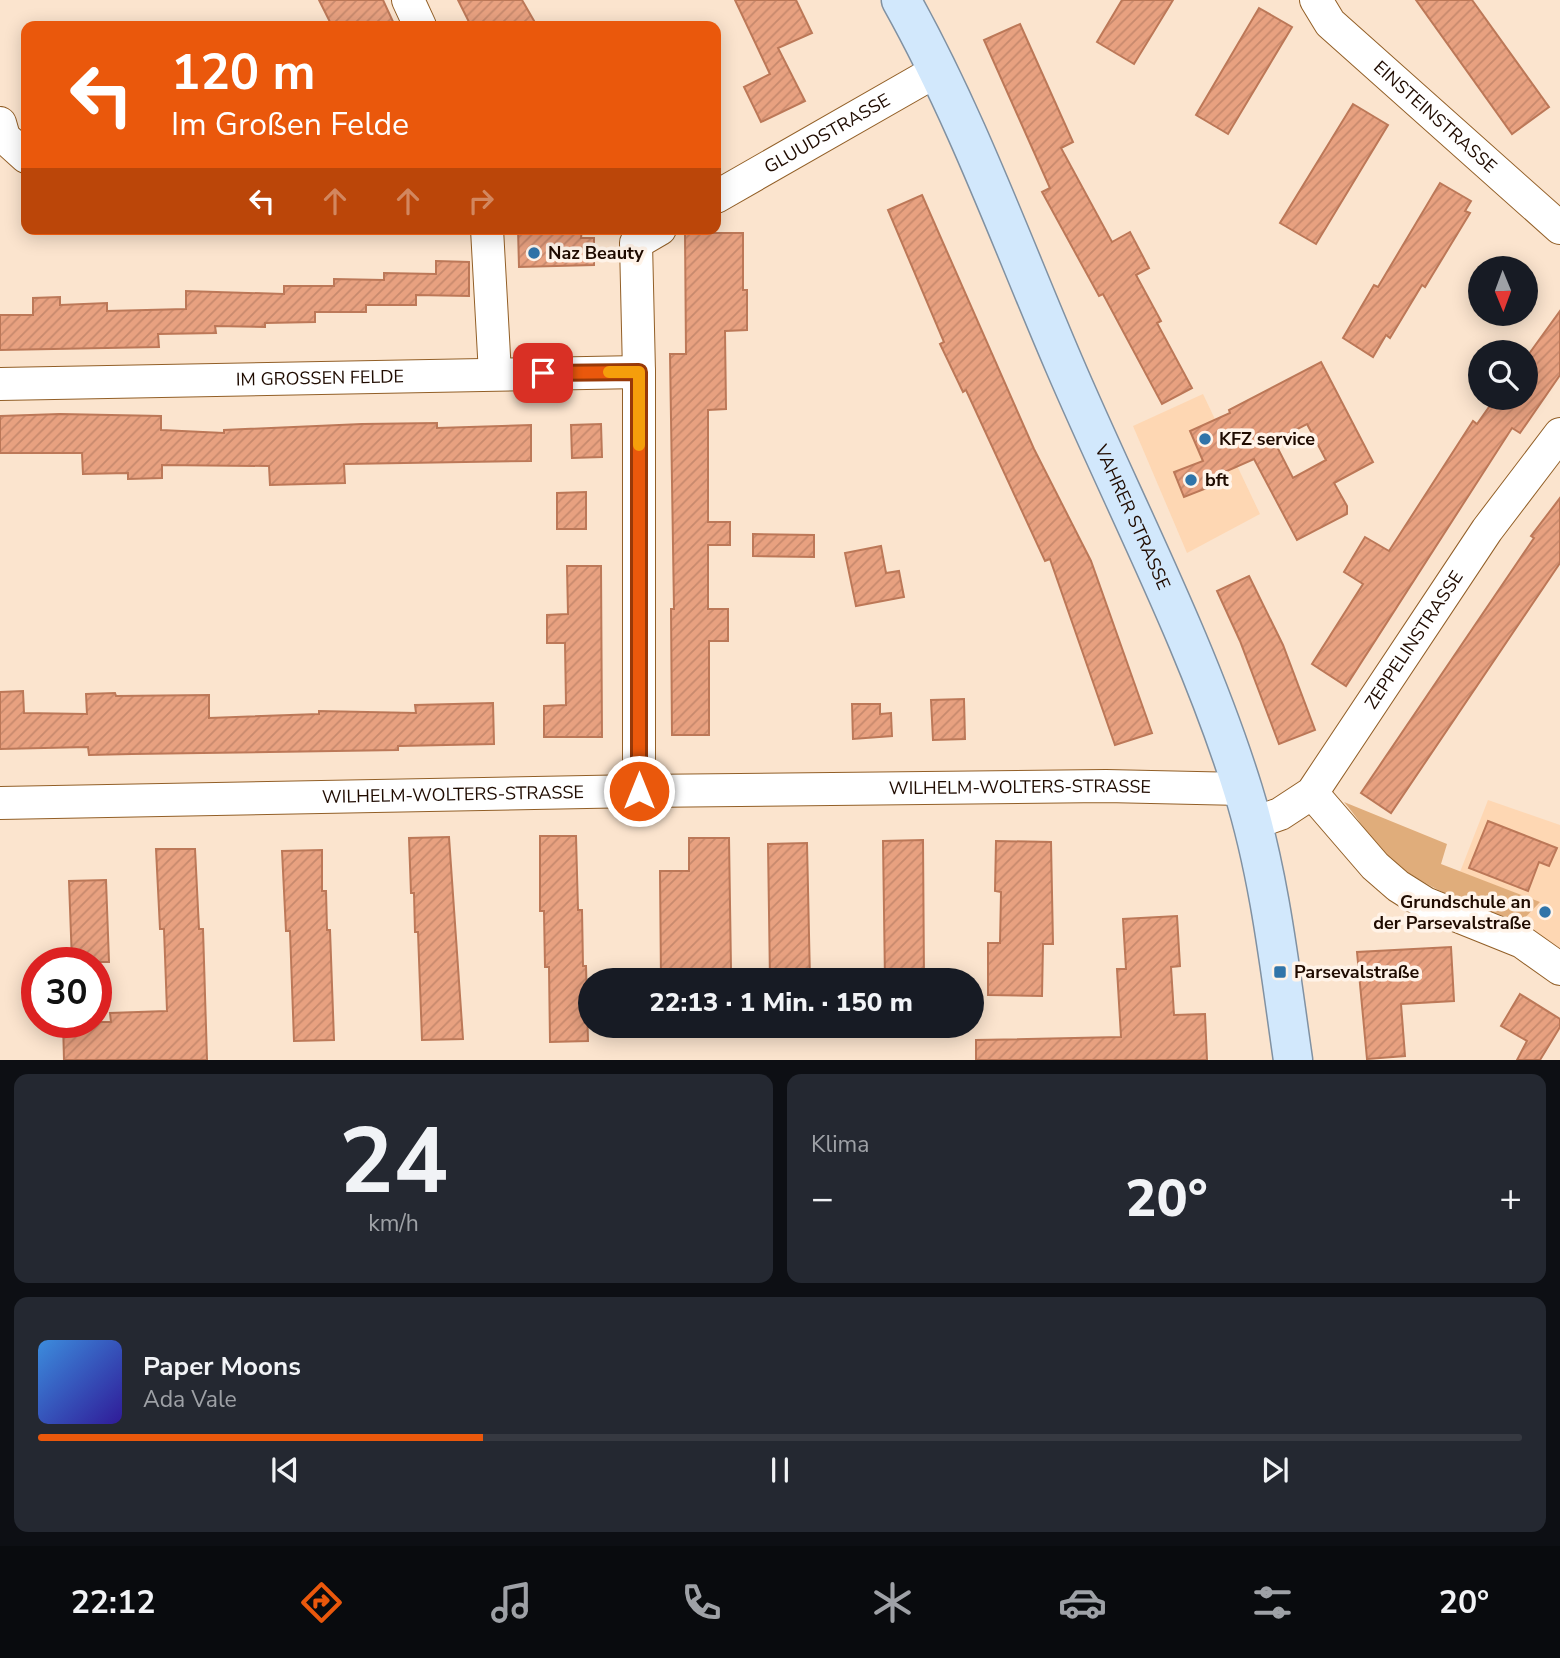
<!DOCTYPE html>
<html lang="de">
<meta charset="utf-8">
<style>
:root{--surface:#171b24;--page:#242831;--text:#f1f3f6;--muted:#9ea1a6;--line:#363941;--accent:#ea580c}
body{margin:0;font-family:"Nunito Sans",sans-serif;background:var(--page);color:var(--text);height:100vh;display:flex;flex-direction:column;font-size:26px;white-space:nowrap}
*{box-sizing:border-box;margin:0}
p{font-size:23px;color:var(--muted)}
.icon{flex:none;width:38px;height:38px;fill:none;stroke:currentColor;stroke-width:2;stroke-linecap:round;stroke-linejoin:round}
.map{position:relative;height:1060px;overflow:hidden}
.sheet{display:flex;flex-direction:column;gap:14px;padding:14px;background:#0d0f14;flex:1}
.sheet>*{flex:none}
.banner{position:absolute;left:21px;top:21px;width:700px;height:214px;border-radius:14px;box-shadow:0 4px 18px #0003;background:#ea580c;color:#fff;overflow:hidden}
.needle{width:46px;rotate:179deg}
.fabs{position:absolute;left:1468px;top:256px;display:grid;gap:14px}
.fabs a{display:grid;place-items:center;width:70px;height:70px;border-radius:50%;background:var(--surface);box-shadow:0 4px 18px #0003;font-size:35px}
.speed{position:absolute;left:21px;top:947px;display:flex;gap:14px;font-size:35px;font-weight:700;text-align:center}
.speed>*{display:grid;place-content:center;width:91px;height:91px;border-radius:50%;background:var(--surface);box-shadow:0 4px 18px #0003;line-height:1}
.speed .limit{border:10px solid #d22;background:#fff;color:#111}
.pin{position:absolute;display:grid;place-items:center;width:60px;height:60px;color:#fff;margin:-30px;border-radius:14px;box-shadow:0 4px 10px #0006}
.me{position:absolute;width:77px;margin:-38px;rotate:0deg;stroke-linejoin:round;filter:drop-shadow(0 0 5px #0008)}
.turn{display:flex;align-items:center;gap:24px;height:147px;padding:0 35px;font-size:32px}
.turn .icon{width:91px;height:91px;stroke-width:2.5}
.turn b{display:block;font-size:49px;line-height:60px}
.lanes{display:flex;align-items:center;height:66px;padding:0 35px;background:#0003;justify-content:center;gap:35px;direction:ltr}
.lanes .off{opacity:.35}
.big{font-size:52px;font-weight:800;line-height:1.1}
.sheet .widget{flex:1;display:flex;flex-direction:column;justify-content:center;gap:10px;min-width:0;padding:0 24px;border-radius:14px;background:var(--page)}
.sheet .dial{align-items:center;gap:0}
.dial b{font-size:91px;line-height:1}
.song{display:flex;align-items:center;gap:21px}
.cover{width:84px;height:84px;border-radius:10px;background:linear-gradient(135deg,hsl(210 70% 55%),hsl(250 70% 35%))}
.played{height:7px;border-radius:4px;background:linear-gradient(90deg,var(--accent) 30%,var(--line) 30%)}
.keys{display:flex;justify-content:space-around;direction:ltr}
.heat{display:flex;justify-content:space-between;align-items:center;font-size:38px;direction:ltr}
.sheet .tiles{flex:1;display:grid;gap:14px;grid-template-columns:1fr 1fr}
.widget:last-child{grid-column:span 2}
.trip{position:absolute;left:578px;top:968px;width:406px;height:70px;border-radius:35px;background:var(--surface);box-shadow:0 4px 18px #0003;font-weight:800;line-height:70px;text-align:center}
.tab-bar{display:flex;height:112px;justify-content:space-around;align-items:center;background:#090b0e;color:var(--muted)}
.tab-bar .icon{width:49px;height:49px}
.tab-bar .on{color:var(--accent)}
.tab-bar b{font-size:32px;color:var(--text)}
.map>svg:first-child{display:block}
</style>
<div class="map">
<svg width="1560" height="1060" viewBox="0 0 1560 1060">
<defs>
<pattern id="building-hatch" width="6" height="6" patternUnits="userSpaceOnUse" patternTransform="scale(1.75)"><rect width="6" height="6" fill="#e8a180"/><path d="M-1 1l2-2M0 6l6-6M5 7l2-2" fill="none" stroke="#c7896d"/></pattern>
</defs>
<rect width="100%" height="100%" fill="#fbe4ce"/>
<g fill="#fed7b3">
<path d="M1203,394L1260,514L1187,553L1133,426Z"/>
<path d="M1488,800L1560,825V948L1520,923L1539,902L1460,872Z"/>
</g>
<path fill="#e0ad7b" d="M1344,802L1447,844L1441,864L1540,902L1520,923C1473,904 1416,888 1381,849C1368,835 1357,817 1344,802Z"/>
<g fill="url(#building-hatch)" stroke="#bc7858" stroke-width="2" fill-rule="evenodd">
<path d="M319,0H383L395,26H332Z"/>
<path d="M458,0H522L537,26H471Z"/>
<path d="M735,0H796L812,33L778,48L805,101L761,122L744,87L770,74Z"/>
<path d="M1122,0H1173L1134,64L1097,42Z"/>
<path d="M1416,0H1472L1549,107L1512,134Z"/>
<path d="M1259,8L1292,27L1228,134L1196,115Z"/>
<path d="M1020,24L1073,142L1061,148L1112,242L1130,232L1149,268L1136,275L1161,321L1157,323L1192,388L1162,404L1103,294L1099,296L1042,192L1050,188L984,40Z"/>
<path d="M1353,104L1388,125L1316,244L1280,223Z"/>
<path d="M1440,183L1471,201L1465,211L1470,213L1425,287L1422,285L1390,338L1386,335L1373,357L1343,338L1374,285L1378,287Z"/>
<path d="M922,195L1034,449L1091,561L1152,733L1115,745L1050,559L1045,561L966,390L963,392L940,344L944,342L888,210Z"/>
<path d="M518,229H582L581,238H594V265L519,267Z"/>
<path d="M685,233H743V290H747V330L725,331L726,409L708,410V522H730V545H708V609H728V641H709V735H672L671,609H674L670,354H686Z"/>
<path d="M436,261L469,262V296L416,295V305H366V312H315V322L265,323V327L215,326L216,333L158,334L159,347L0,350V315H33V298L60,297V305L107,303V311L186,309V291L284,294V286H334V279L384,280V273L436,274Z"/>
<path d="M1560,311V375L1520,433L1512,428L1346,686L1312,664L1363,584L1344,572L1365,537L1389,551L1473,421L1477,424L1496,397H1526V358Z"/>
<path d="M1321,362L1373,462L1334,483L1347,506V514L1297,540L1254,459L1204,481L1207,488L1184,497L1174,472L1203,461L1190,431L1230,413L1229,410ZM1307,424L1326,460L1293,478L1274,441Z"/>
<path d="M60,414L161,416V430L224,433V430L362,424L437,423V428L531,425V461L344,464L345,483L270,485L269,466L162,465V478L128,479V473L83,474L82,453H0V416Z"/>
<path d="M601,424L602,457L572,458L571,425Z"/>
<path d="M586,492V529H557V493Z"/>
<path d="M1560,498V563L1391,813L1361,793L1534,538L1531,536Z"/>
<path d="M753,534L814,535V557L753,556Z"/>
<path d="M881,546L886,573L899,571L904,597L856,606L845,553Z"/>
<path d="M567,566H601L602,737H544V706L566,705L565,643H547V615L568,614Z"/>
<path d="M1249,576L1283,645L1315,730L1279,744L1240,641L1217,591Z"/>
<path d="M23,691L24,713L87,714L86,694L115,693L116,696L209,695V718L319,714V711L416,713L415,705L493,703L494,744L398,746V750L132,754L89,755L88,747L0,749V692Z"/>
<path d="M964,699L965,739L933,740L931,700Z"/>
<path d="M852,704H880V714L891,713L892,736L853,739Z"/>
<path d="M1488,821L1557,848L1549,866L1539,862L1528,891L1469,868Z"/>
<path d="M540,836H576L578,910H582L583,966H586L588,1041L550,1042L549,967H545L544,911H540Z"/>
<path d="M449,837L463,1039L422,1040L418,932H415L414,893H411L409,838Z"/>
<path d="M689,838H729L731,969H727V980H661L660,871H689Z"/>
<path d="M923,840L924,980H885L883,841Z"/>
<path d="M996,841L1051,842L1053,944H1043L1042,996L988,995V943H1000L1001,892L995,891Z"/>
<path d="M807,843L810,980H770L768,844Z"/>
<path d="M156,849H195L199,929H203L207,1060H64L63,1022H111L110,1013L167,1011L164,929H160Z"/>
<path d="M322,850V891H326L327,930H330L334,1040L294,1041L290,931H286L282,851Z"/>
<path d="M106,880L109,962H72L69,881Z"/>
<path d="M1177,916L1180,966L1171,967L1174,1015L1205,1014L1207,1060H976V1040L1121,1037L1117,969H1126L1123,919Z"/>
<path d="M1451,947L1454,1001L1401,1004L1405,1056L1367,1059L1357,952Z"/>
<path d="M1520,994L1560,1019V1027L1540,1060H1517L1527,1041L1501,1026Z"/>
</g>
<g fill="none" stroke-linecap="round" stroke-linejoin="round">
<g stroke="#925f27" stroke-width="34">
<g id="minor">
<path d="M408,0L420,26"/>
<path id="s1" d="M1316,0L1330,23L1560,228"/>
<path d="M0,123L4,137L26,157"/>
<path id="s2" d="M716,197L938,70"/>
<path d="M487,229L495,374"/>
<path id="s3" d="M0,384L639,372"/>
<path d="M639,791V372L636,243L660,229"/>
<path d="M1312,793L1375,866L1398,886L1425,903L1522,942L1560,969"/>
<path id="s4" d="M0,803L639,791L1106,786L1242,789"/>
<path id="s5" d="M1252,824L1280,814L1312,793L1487,530L1560,434"/>
</g>
</g>
<g stroke="#8091a2" stroke-width="41">
<g id="major">
<path id="s6" d="M901,0C966,116 1012,243 1064,364C1124,504 1198,645 1243,790C1270,877 1280,970 1293,1060"/>
</g>
</g>
<use href="#minor" stroke="#fff" stroke-width="32"/>
<use href="#major" stroke="#d2e8fc" stroke-width="38"/>
</g>
<g fill="none" stroke-linecap="round" stroke-linejoin="round">
<g stroke="#983908" stroke-width="18">
<path id="route" d="M543,373L639,372V791"/>
</g>
<use href="#route" stroke="#ea580c" stroke-width="12"/>
<path stroke="#f59e0b" stroke-width="12" d="M609,372H639V445"/>
</g>
<g fill="#3074a9" stroke="#fff3e8" stroke-width="2.5">
<circle cx="534" cy="253" r="7"/>
<circle cx="1205" cy="439" r="7"/>
<circle cx="1191" cy="480" r="7"/>
<circle cx="1545" cy="912" r="7"/>
<rect x="1273" y="965" width="14" height="14" rx="3.5"/>
</g>
<g text-anchor="middle" stroke-width="7" stroke-linejoin="round" paint-order="stroke">
<g font-size="18" fill="#1f0b00" stroke="#fff3e8">
<text dy="6" stroke="none"><textPath href="#s1" startOffset="168">EINSTEINSTRASSE</textPath></text>
<text dy="6" stroke="none"><textPath href="#s2" startOffset="128">GLUUDSTRASSE</textPath></text>
<text dy="6" stroke="none"><textPath href="#s3" startOffset="320">IM GROSSEN FELDE</textPath></text>
<text dy="6" stroke="none"><textPath href="#s6" startOffset="567">VAHRER STRASSE</textPath></text>
<text dy="6" stroke="none"><textPath href="#s5" startOffset="252">ZEPPELINSTRASSE</textPath></text>
<text dy="6" stroke="none"><textPath href="#s4" startOffset="1020">WILHELM-WOLTERS-STRASSE</textPath></text>
<text dy="6" stroke="none"><textPath href="#s4" startOffset="453">WILHELM-WOLTERS-STRASSE</textPath></text>
</g>
<g font-size="18" font-weight="bold" fill="#1f0b00" stroke="#fff3e8" text-anchor="start">
<text x="548" y="259">Naz Beauty</text>
<text x="1219" y="445">KFZ service</text>
<text x="1205" y="486">bft</text>
<text x="1531" y="908" text-anchor="end">Grundschule an<tspan x="1531" dy="21">der Parsevalstraße</tspan></text>
<text x="1294" y="978">Parsevalstraße</text>
</g>
</g>
</svg>
<div class="fabs">
<a><svg class="needle" viewBox="-14 -14 28 28"><path d="M0-13l5 13h-10z" fill="#e53935"/><path d="M0 13l5-13h-10z" fill="#9ea1a6"/></svg></a>
<a><svg class="icon" aria-label="search" viewBox="0 0 24 24"><circle cx="10" cy="10" r="6"/><path d="M15 15l6 6"/></svg></a>
</div>
<div class="speed"><div class="limit">30</div></div>
<div class="pin" style="left:543px;top:373px;background:#d93025"><svg class="icon" aria-label="arrive" viewBox="0 0 24 24"><path d="M6 21V4h12l-3 4 3 4H6"/></svg></div>
<svg class="me" style="left:639px;top:791px" viewBox="-20 -20 40 40"><circle r="17" fill="#ea580c" stroke="#fff" stroke-width="3"/><path d="M0-11L8 9 0 5-8 9z" fill="#fff"/></svg>
<div class="trip">22:13 · 1 Min. · 150 m</div>
<div class="banner">
<div class="turn"><svg class="icon" aria-label="left" viewBox="0 0 24 24"><path d="M17 20v-9H6M10 6l-5 5 5 5"/></svg><div><b>120 m</b>Im Großen Felde</div></div>
<div class="lanes"><svg class="icon" aria-label="left" viewBox="0 0 24 24"><path d="M17 20v-9H6M10 6l-5 5 5 5"/></svg><svg class="icon off" aria-label="ahead" viewBox="0 0 24 24"><path d="M12 20V5M6 11l6-6 6 6"/></svg><svg class="icon off" aria-label="ahead" viewBox="0 0 24 24"><path d="M12 20V5M6 11l6-6 6 6"/></svg><svg class="icon off" aria-label="right" viewBox="0 0 24 24"><path d="M7 20v-9h11M14 6l5 5-5 5"/></svg></div>
</div>
</div>
<section class="sheet">
<div class="tiles">
<div class="widget dial"><b>24</b><p>km/h</p></div>
<div class="widget"><p>Klima</p>
<div class="heat"><a>−</a><b class="big">20°</b><a>+</a></div>
</div>
<div class="widget">
<div class="song"><i class="cover"></i><div><b>Paper Moons</b><p>Ada Vale</p></div></div>
<div class="played"></div>
<div class="keys"><svg class="icon" aria-label="previous" viewBox="0 0 24 24"><path d="M18 5L8 12l10 7zM5 5v14"/></svg><svg class="icon" aria-label="pause" viewBox="0 0 24 24"><path d="M8 5v14M16 5v14"/></svg><svg class="icon" aria-label="next" viewBox="0 0 24 24"><path d="M6 5l10 7-10 7zM19 5v14"/></svg></div>
</div>
</div>
</section>
<nav class="tab-bar">
<b>22:12</b>
<svg class="icon on" aria-label="directions" viewBox="0 0 24 24"><path d="M12 3l9 9-9 9-9-9zM9 14v-3h6M13 9l2 2-2 2"/></svg>
<svg class="icon" aria-label="music" viewBox="0 0 24 24"><path d="M9 18V5l10-2v13"/><circle cx="6" cy="18" r="3"/><circle cx="16" cy="16" r="3"/></svg>
<svg class="icon" aria-label="phone" viewBox="0 0 24 24"><path d="M5 4h4l2 5-3 2q2 4 5 5l2-3 5 2v4C11 20 4 13 5 4z"/></svg>
<svg class="icon" aria-label="climate" viewBox="0 0 24 24"><path d="M12 3v18M4 7l16 10M4 17L20 7"/></svg>
<svg class="icon" aria-label="car" viewBox="0 0 24 24"><path d="M5 17H2v-5l4-1 3-4h7l3 4 3 1v5h-3M9 17h6M6 11h13"/><circle cx="7" cy="17" r="2"/><circle cx="17" cy="17" r="2"/></svg>
<svg class="icon" aria-label="filters" viewBox="0 0 24 24"><path d="M4 7h16M4 17h16"/><circle cx="9" cy="7" r="2"/><circle cx="15" cy="17" r="2"/></svg>
<b>20°</b>
</nav>
